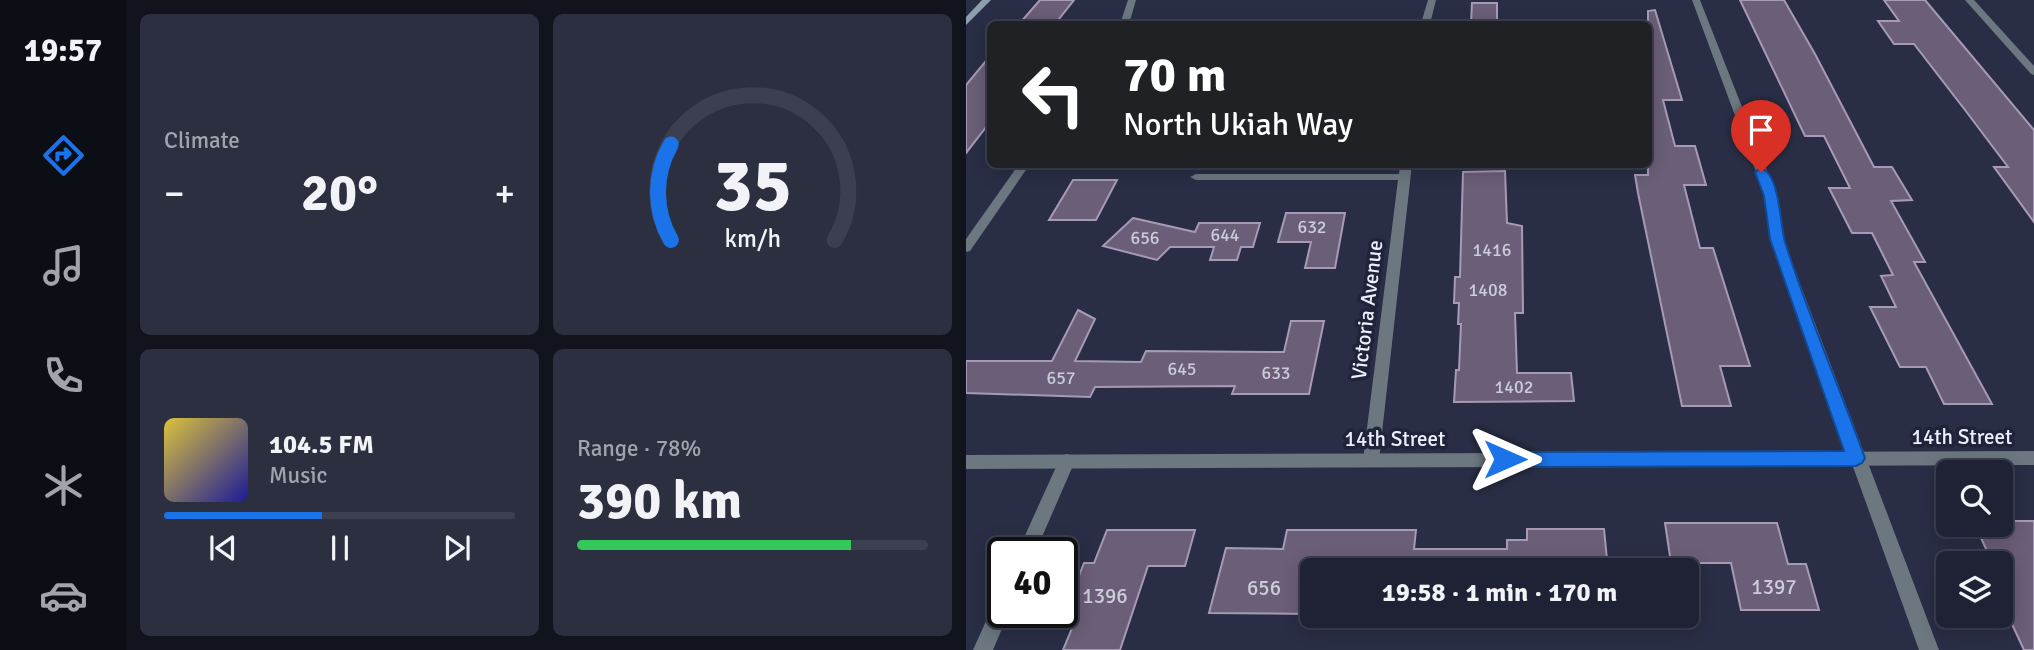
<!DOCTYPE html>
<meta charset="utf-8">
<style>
:root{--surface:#1f2234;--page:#2c2f40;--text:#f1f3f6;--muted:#a1a4ac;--line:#3c3f4f;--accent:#1a73e8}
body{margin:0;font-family:Signika,sans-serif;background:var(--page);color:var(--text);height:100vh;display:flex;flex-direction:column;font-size:26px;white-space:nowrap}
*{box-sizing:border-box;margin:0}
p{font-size:23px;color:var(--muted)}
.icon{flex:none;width:38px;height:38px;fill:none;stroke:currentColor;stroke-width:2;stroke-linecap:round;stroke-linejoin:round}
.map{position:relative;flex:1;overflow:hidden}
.side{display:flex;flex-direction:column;gap:14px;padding:14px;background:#11131d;width:840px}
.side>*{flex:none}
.guide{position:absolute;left:21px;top:21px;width:665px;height:147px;border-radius:10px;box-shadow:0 4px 18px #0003,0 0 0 2px var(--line);background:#202124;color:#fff;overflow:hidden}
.fabs{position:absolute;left:970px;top:460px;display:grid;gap:14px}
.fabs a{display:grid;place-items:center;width:77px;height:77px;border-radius:10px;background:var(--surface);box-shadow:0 4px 18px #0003,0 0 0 2px var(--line);font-size:35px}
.speed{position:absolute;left:21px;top:537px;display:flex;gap:14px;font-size:35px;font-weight:700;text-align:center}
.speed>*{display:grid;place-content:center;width:91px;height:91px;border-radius:50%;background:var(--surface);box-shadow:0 4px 18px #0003,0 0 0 2px var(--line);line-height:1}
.speed .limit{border:4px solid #111;border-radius:10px;background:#fff;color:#111}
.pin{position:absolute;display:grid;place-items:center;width:60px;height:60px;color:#fff;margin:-72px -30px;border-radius:50% 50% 50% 0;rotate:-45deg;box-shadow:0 0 7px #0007}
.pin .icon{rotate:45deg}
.me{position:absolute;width:77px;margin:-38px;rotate:90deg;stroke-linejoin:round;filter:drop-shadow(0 0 5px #0008)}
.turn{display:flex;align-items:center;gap:24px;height:147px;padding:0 21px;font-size:32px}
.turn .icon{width:91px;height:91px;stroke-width:2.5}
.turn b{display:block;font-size:49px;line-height:60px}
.big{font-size:52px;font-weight:700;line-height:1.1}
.side .tile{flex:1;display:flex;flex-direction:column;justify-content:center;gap:10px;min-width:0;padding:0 24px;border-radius:10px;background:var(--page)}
.side .dial{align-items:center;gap:0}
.dial svg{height:182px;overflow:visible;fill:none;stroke:var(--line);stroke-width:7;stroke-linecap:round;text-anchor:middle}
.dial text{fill:var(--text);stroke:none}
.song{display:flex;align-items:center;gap:21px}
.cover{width:84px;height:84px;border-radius:10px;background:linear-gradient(135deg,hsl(50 70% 55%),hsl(240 70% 35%))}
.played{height:7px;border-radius:4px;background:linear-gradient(90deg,var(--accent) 45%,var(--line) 45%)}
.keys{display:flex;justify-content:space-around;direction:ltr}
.heat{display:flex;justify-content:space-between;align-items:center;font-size:38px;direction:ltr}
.charge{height:10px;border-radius:5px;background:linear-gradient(90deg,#34c759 78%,var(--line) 0)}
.side .tiles{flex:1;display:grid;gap:14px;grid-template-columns:repeat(2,1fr)}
.trip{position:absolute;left:334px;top:558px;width:399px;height:70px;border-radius:10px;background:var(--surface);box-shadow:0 4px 18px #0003,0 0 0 2px var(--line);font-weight:700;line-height:70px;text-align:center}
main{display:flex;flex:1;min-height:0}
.dock{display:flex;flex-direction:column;width:126px;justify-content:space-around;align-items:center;background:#0c0e15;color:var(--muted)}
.dock .icon{width:49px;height:49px}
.dock .on{color:var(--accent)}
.dock b{font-size:32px;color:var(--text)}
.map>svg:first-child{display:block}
</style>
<main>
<nav class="dock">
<b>19:57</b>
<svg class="icon on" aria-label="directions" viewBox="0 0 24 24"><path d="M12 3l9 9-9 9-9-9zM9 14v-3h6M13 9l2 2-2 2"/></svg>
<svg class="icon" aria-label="music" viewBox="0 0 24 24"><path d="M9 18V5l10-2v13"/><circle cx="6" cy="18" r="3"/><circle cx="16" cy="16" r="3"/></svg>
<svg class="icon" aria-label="phone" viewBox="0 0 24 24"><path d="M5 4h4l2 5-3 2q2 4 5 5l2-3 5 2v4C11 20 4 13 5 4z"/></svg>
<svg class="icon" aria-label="climate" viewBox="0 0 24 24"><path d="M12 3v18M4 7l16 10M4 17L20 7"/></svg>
<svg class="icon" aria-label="car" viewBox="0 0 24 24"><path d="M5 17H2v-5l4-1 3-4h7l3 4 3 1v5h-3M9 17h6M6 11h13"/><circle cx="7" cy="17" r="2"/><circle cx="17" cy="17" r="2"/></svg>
</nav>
<section class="side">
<div class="tiles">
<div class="tile"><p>Climate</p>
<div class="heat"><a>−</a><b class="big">20°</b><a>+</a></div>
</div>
<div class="tile dial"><svg viewBox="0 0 100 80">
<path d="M14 69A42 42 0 1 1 86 69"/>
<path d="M14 69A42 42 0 0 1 14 27" stroke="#1a73e8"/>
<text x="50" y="56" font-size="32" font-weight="700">35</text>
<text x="50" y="72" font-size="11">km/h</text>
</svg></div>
<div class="tile">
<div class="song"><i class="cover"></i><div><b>104.5 FM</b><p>Music</p></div></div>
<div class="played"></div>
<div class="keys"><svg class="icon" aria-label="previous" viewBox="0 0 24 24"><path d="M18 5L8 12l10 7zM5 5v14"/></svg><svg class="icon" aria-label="pause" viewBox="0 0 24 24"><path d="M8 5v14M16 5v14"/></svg><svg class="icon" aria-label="next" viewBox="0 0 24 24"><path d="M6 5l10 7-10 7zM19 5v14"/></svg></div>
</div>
<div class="tile"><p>Range · 78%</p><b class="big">390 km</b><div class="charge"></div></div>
</div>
</section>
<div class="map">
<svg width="1068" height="650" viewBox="0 0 1068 650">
<rect width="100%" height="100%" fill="#292e46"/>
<g fill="#6b5e78" stroke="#a79ab6" stroke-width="2">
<path d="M74,0H108L89,24H53Z"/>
<path d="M774,0H818L849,54L908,167H926L946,200L925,201L959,262H948L1026,404H978L960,367H934L904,307H930L915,276L927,275L906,233H886L863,188H884L858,136H839Z"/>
<path d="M918,0H959L1068,130V222L1028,167H1042L999,110L948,44H928L912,21H933Z"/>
<path d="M506,3H531V24H505Z"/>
<path d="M689,10L716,100H697L709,146H729L740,185H718L734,248H747L784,366H754L765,406H716L672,193L669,175H682V11Z"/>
<path d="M24,56V122L0,153V85Z"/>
<path d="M539,171L541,223L556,226L557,313H549L551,373H605L608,401L488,402L490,370H493L495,324H492L493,303H488L489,277H494L497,172Z"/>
<path d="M107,180H151L130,220H83Z"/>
<path d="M320,213H379L369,268H339L345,242H312Z"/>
<path d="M167,218L229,232L233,223H294L287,247H275L271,260H244L248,247H204L191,260L137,246Z"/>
<path d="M112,310L129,319L109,361L175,362L180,351L318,352L325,321H358L343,394H266L269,386L129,387L124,397L0,393V361H86Z"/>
<path d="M1034,521H1068V650H1058L1045,622L1034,598V564H1027L1009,525H1034Z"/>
<path d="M699,523H811L822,564H840L853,610H775L765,563H705Z"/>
<path d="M561,529H638L642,570L353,569L346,570V614L243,613L260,548L317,549L321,530H450L448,549H541V540H561Z"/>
<path d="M141,530H229L219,566H182L154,650H97L107,626H93L118,563H128Z"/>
</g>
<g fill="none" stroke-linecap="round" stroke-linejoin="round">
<g fill="#6c7780" fill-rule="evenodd">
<path d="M162,0H170L163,24H154Z"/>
<path d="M53,164H64L4,251L0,252V239Z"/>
</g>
<g fill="#6c7780" fill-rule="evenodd">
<path d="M462,0H470L464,24L287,23L291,20H456Z"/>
<path d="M726,0H734L811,196L817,239L973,650H953L805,239L799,196Z"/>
<path d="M999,0H1008L1068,66V75L1065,74Z"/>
<path d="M434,164H446L413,460L411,465L405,467L399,465L397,460L432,180H230L224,177L230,174H433Z"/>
<path d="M101,454L107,456L109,461L69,553H51L95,456Z"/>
<path d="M37,596V612H43L27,650H7L30,599Z"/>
</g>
<path fill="#6c7780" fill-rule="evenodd" d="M1068,451V465L0,469V455Z"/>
<path fill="#8d9fad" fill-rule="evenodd" d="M16,0H25L0,25V17Z"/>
</g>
<path fill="#1a73e8" stroke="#114b97" stroke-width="2" d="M795,168C814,174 814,225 819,242C842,315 873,386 899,458L896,463L890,466L539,467L533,465L530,459L533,454L539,452L878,451L804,239L798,196L789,172Z"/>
<g text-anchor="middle" stroke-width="7" stroke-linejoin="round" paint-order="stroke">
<g font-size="18" fill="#ccccdb">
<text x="346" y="233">632</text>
<text x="259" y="241">644</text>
<text x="179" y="244">656</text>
<text x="526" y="256">1416</text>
<text x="522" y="296">1408</text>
<text x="216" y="375">645</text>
<text x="310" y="379">633</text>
<text x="95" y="384">657</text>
<text x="548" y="393">1402</text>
</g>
<g font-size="21" fill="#edf0fc" stroke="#1f243b">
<text transform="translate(401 310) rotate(-83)" y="7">Victoria Avenue</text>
<text x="996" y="444">14th Street</text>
<text x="429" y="446">14th Street</text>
</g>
<g font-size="21" fill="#ccccdb">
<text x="808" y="594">1397</text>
<text x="298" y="595">656</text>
<text x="139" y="603">1396</text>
</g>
</g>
</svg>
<div class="fabs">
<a><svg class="icon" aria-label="search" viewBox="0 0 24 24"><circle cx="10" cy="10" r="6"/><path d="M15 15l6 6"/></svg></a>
<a><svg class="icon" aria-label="layers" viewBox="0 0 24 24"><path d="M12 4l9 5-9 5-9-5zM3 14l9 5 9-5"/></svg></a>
</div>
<div class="speed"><div class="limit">40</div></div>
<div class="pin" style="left:795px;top:172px;background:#d93025"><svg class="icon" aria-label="arrive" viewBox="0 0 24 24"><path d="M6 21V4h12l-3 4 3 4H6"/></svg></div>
<svg class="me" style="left:539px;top:459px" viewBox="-20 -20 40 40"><path d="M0-17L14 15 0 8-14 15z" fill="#1a73e8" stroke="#fff" stroke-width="4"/></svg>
<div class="trip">19:58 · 1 min · 170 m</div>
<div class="guide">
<div class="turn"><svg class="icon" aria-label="left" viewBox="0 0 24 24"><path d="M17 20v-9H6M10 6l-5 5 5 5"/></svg><div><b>70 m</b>North Ukiah Way</div></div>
</div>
</div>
</main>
